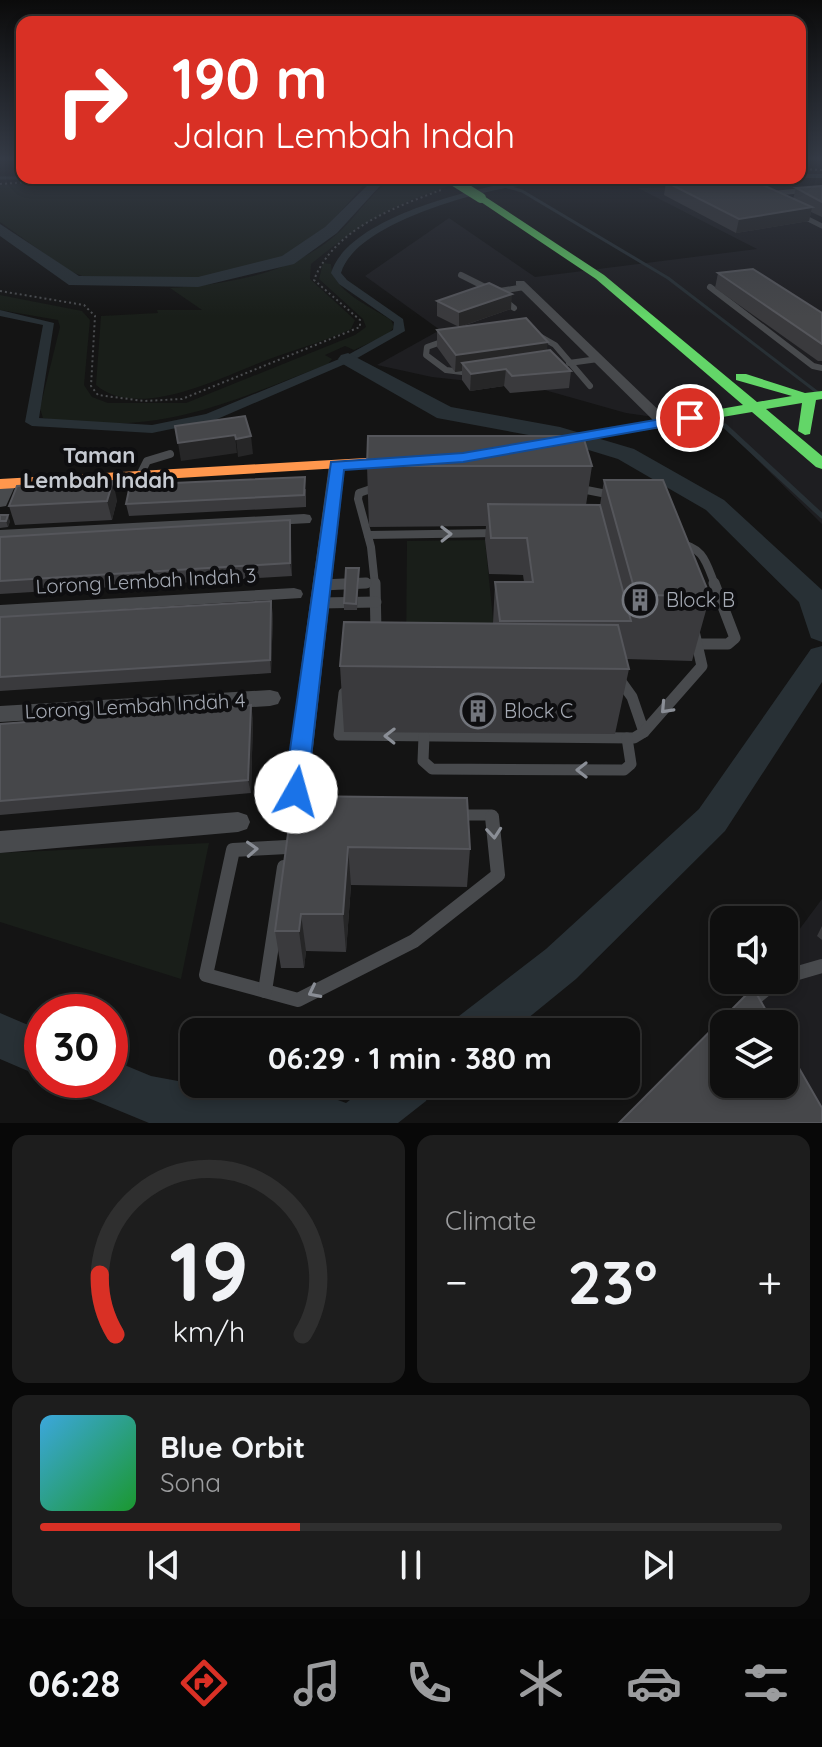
<!DOCTYPE html>
<meta charset="utf-8">
<style>
:root{--surface:#0f0f0f;--page:#1d1d1d;--text:#f1f3f6;--muted:#9b9c9e;--line:#2f2f2f;--accent:#d93025}
body{margin:0;font-family:Quicksand,sans-serif;background:var(--page);color:var(--text);height:100vh;display:flex;flex-direction:column;font-size:30px;white-space:nowrap}
*{box-sizing:border-box;margin:0}
p{font-size:26px;color:var(--muted)}
.icon{flex:none;width:44px;height:44px;fill:none;stroke:currentColor;stroke-width:2;stroke-linecap:round;stroke-linejoin:round}
.map{position:relative;height:1123px;overflow:hidden}
.side{display:flex;flex-direction:column;gap:12px;padding:12px;background:#080808;flex:1}
.side>*{flex:none}
.banner{position:absolute;left:16px;top:16px;width:790px;height:168px;border-radius:16px;box-shadow:0 4px 12px #0003,0 0 0 2px var(--line);background:#d93025;color:#fff;overflow:hidden}
.tools{position:absolute;left:710px;top:906px;display:grid;gap:16px}
.tools a{display:grid;place-items:center;width:88px;height:88px;border-radius:16px;background:var(--surface);box-shadow:0 4px 12px #0003,0 0 0 2px var(--line);font-size:40px}
.speed{position:absolute;left:24px;top:994px;display:flex;gap:16px;font-size:40px;font-weight:700;text-align:center}
.speed>*{display:grid;place-content:center;width:104px;height:104px;border-radius:50%;background:var(--surface);box-shadow:0 4px 12px #0003,0 0 0 2px var(--line);line-height:1}
.speed .limit{border:12px solid #d22;background:#fff;color:#111}
.pin{position:absolute;display:grid;place-items:center;width:68px;height:68px;color:#fff;margin:-34px;border:4px solid #fff;border-radius:50%;box-shadow:0 2px 8px #0007}
.me{position:absolute;width:88px;margin:-44px;rotate:7deg;stroke-linejoin:round;filter:drop-shadow(0 0 6px #0008)}
.turn{display:flex;align-items:center;gap:28px;height:168px;padding:0 24px;font-size:36px}
.turn .icon{width:104px;height:104px;stroke-width:2.5}
.turn b{display:block;font-size:56px;line-height:68px}
.big{font-size:60px;font-weight:700;line-height:1.1}
.side .widget{flex:1;display:flex;flex-direction:column;justify-content:center;gap:12px;min-width:0;padding:0 28px;border-radius:16px;background:var(--page)}
.side .dial{align-items:center;gap:0}
.dial svg{height:208px;overflow:visible;fill:none;stroke:var(--line);stroke-width:7;stroke-linecap:round;text-anchor:middle}
.dial text{fill:var(--text);stroke:none}
.song{display:flex;align-items:center;gap:24px}
.cover{width:96px;height:96px;border-radius:12px;background:linear-gradient(135deg,hsl(200 70% 55%),hsl(130 70% 35%))}
.played{height:8px;border-radius:4px;background:linear-gradient(90deg,var(--accent) 35%,var(--line) 35%)}
.keys{display:flex;justify-content:space-around;direction:ltr}
.heat{display:flex;justify-content:space-between;align-items:center;font-size:44px;direction:ltr}
.side .tiles{flex:1;display:grid;gap:12px;grid-template-columns:1fr 1fr}
.widget:last-child{grid-column:span 2}
.trip{position:absolute;left:180px;top:1018px;width:460px;height:80px;border-radius:16px;background:var(--surface);box-shadow:0 4px 12px #0003,0 0 0 2px var(--line);font-weight:700;line-height:80px;text-align:center}
.tab-bar{display:flex;height:128px;justify-content:space-around;align-items:center;background:#060606;color:var(--muted)}
.tab-bar .icon{width:56px;height:56px}
.tab-bar .current{color:var(--accent)}
.tab-bar b{font-size:36px;color:var(--text)}
.map>svg:first-child{display:block}
</style>
<div class="map">
<svg width="822" height="1123" viewBox="0 0 822 1123">
<rect width="100%" height="100%" fill="#141414"/>
<g fill="#1e1e21">
<path d="M725,186L822,187V524L724,427L626,413L541,389L432,377L377,365L440,330L365,276L449,218L535,277L757,249L638,188Z"/>
<path d="M822,899V1123H634L724,1084H784V1024H725L762,980H784V950Z"/>
</g>
<g fill="#191e19">
<path d="M99,178H375L367,181C345,207 317,241 286,256C231,285 145,280 85,277L69,271L0,222V185Z"/>
<path d="M394,178H437L449,186C389,206 360,224 311,264L310,279L355,320L351,329C323,342 293,350 264,361C222,377 138,421 96,385L101,316L158,313L157,310H202L170,288C230,284 291,274 337,234C357,217 371,191 394,178Z"/>
<path d="M323,263L331,264C332,291 370,306 391,320L394,327L387,335L354,350L345,346L325,355L332,359L328,364C222,405 160,437 43,418L40,408L60,327L58,320L0,310V295L82,311L90,320L84,385L92,397L108,403H186L355,335L366,327L363,319L319,279Z"/>
<path d="M485,540L497,658L406,657L407,541Z"/>
<path d="M209,843L181,979L0,922V853Z"/>
</g>
<g fill="none" stroke-linecap="round" stroke-linejoin="round">
<g stroke="#283035" stroke-width="3">
<path d="M0,178H22"/>
<path d="M501,185L522,191L668,278L822,396"/>
</g>
<path stroke="#283035" stroke-width="5" d="M725,426L822,516"/>
<g fill="#283035" fill-rule="evenodd">
<rect x="800" y="174" width="22" height="4"/>
<path d="M536,178H556C541,185 519,185 501,189C459,197 354,227 341,273L347,280L403,319L405,331L352,361L215,420L152,433L32,426L25,422L43,325L0,316V310L54,323L39,418L152,425L206,414L344,357L393,330L394,322L339,284L331,273C349,215 482,186 536,178Z"/>
</g>
<g fill="#283035" fill-rule="evenodd">
<path d="M375,178H393L379,187L337,233L294,264L198,287L69,285L0,236V224L79,276L198,277L282,256L325,227Z"/>
<path d="M348,353L451,407L560,427L634,449L724,500L822,590V642L811,638L799,602L706,510L618,459L556,440L437,418L341,363L338,359L341,355Z"/>
<path d="M822,646V682L725,831L576,979L511,1032H452L459,1016L546,949L699,809L811,649Z"/>
<path d="M0,1013L42,1031V1077L0,1059Z"/>
<path d="M110,1059L151,1076L194,1084L335,1099L346,1103L371,1084H433L426,1101L398,1123H149L86,1097L79,1080H110Z"/>
</g>
<g stroke="#4a4c4f" stroke-width="2" stroke-dasharray="2 3" stroke-linecap="butt">
<path d="M800,169L822,170"/>
<path d="M479,181L495,178"/>
<path d="M0,184L83,178"/>
<path d="M0,291L84,305L95,316L91,386L98,395L144,401L182,399L360,327V320L314,280C334,229 393,208 441,190"/>
</g>
<g stroke="#484a4d" stroke-width="5">
<path d="M777,193L822,189"/>
<path d="M800,215L822,226"/>
</g>
<g stroke="#484a4d" stroke-width="6">
<path d="M461,275L491,290"/>
<path d="M710,287L813,366L822,368"/>
<path d="M514,308L494,292L524,287"/>
<path d="M529,330L555,345L590,386"/>
<path d="M447,340L427,347L426,355L446,370L470,373"/>
<path d="M569,363L598,359"/>
</g>
<g stroke="#484a4d" stroke-width="8">
<path d="M139,477L147,461L170,454"/>
<path d="M576,488L612,495"/>
<path d="M368,535L497,533"/>
<path d="M677,543C704,547 706,562 715,585"/>
<path d="M322,585L373,583"/>
<path d="M375,585L371,547L358,499L359,493L377,487"/>
</g>
<g stroke="#484a4d" stroke-width="11">
<path d="M375,583L376,631"/>
<path d="M322,585L366,583"/>
<path d="M320,603L376,602"/>
<path d="M699,644H728L735,638L714,583"/>
<path d="M617,676L632,697L644,732"/>
<path d="M344,693L339,735L634,738L644,732L702,666L694,631"/>
<path d="M424,736L423,761L432,769L624,770L631,764L627,738"/>
<path d="M457,815H492V819"/>
</g>
<g stroke="#484a4d" stroke-width="14">
<path d="M287,847L233,850L206,975L298,1000L414,941L498,875L492,817"/>
<path d="M784,977L822,966"/>
<path d="M265,991L284,867"/>
<path d="M764,1024L753,1000L777,980"/>
</g>
<g fill="#484a4d" fill-rule="evenodd">
<path d="M516,281H524L670,421V427H660L516,285Z"/>
<path d="M337,460L345,465L308,792L304,799L296,802L288,799L284,792L329,465Z"/>
<path d="M8,479L16,484L6,506L0,507V484Z"/>
<path d="M304,514L310,515L312,519L310,523L0,540V530Z"/>
<path d="M294,588L301,590L303,594L301,598L0,617V605Z"/>
<path d="M270,690L278,692L281,698L278,704L270,706L0,722V706Z"/>
<path d="M238,812L247,815L250,822L247,829L238,832L0,853V831Z"/>
</g>
<path fill="#63d668" fill-rule="evenodd" d="M478,196H484L604,275L757,402L792,396L736,380V374H746L805,393L822,391V399L816,400L810,434L805,435L798,431L802,403L766,409L822,456V469L816,467L752,412L545,447V441L550,439L743,405L596,279L478,200Z"/>
<path fill="#ff974d" fill-rule="evenodd" d="M400,456L408,461L406,464L0,489V479Z"/>
<path stroke="#63d668" stroke-width="10" d="M449,178L481,198"/>
</g>
<g fill="#3a3a3d">
<path d="M666,182L793,199L796,188L822,186V217L811,212L809,221L736,233L664,195Z"/>
<path d="M718,273L822,313V361H818L715,288Z"/>
<path d="M437,301L511,309L460,327L547,350L571,371L569,388L510,393L504,386L470,391L462,380V371L455,372L437,347V330L459,327L437,316Z"/>
<path d="M367,466H592L586,505H600L604,480L710,596L692,661L626,659L629,669L615,734L344,732L340,666L493,623L495,582H524L523,575L489,574L485,540L486,526L369,527Z"/>
<path d="M306,489V507L129,516L126,504Z"/>
<path d="M117,500L112,520L15,525L9,506Z"/>
<path d="M0,515L10,521L8,527L0,528Z"/>
<path d="M290,520L292,576L0,594V537Z"/>
<path d="M359,575L357,610H344V603Z"/>
<path d="M273,614L271,673L0,691V617Z"/>
<path d="M253,718L251,793L0,815V724Z"/>
<path d="M293,796L470,849L467,887L351,885L346,952L306,951L304,968H281L275,931Z"/>
<path d="M822,926V940L817,936Z"/>
</g>
<g fill="#262627">
<path d="M812,207L809,221L736,233L739,219Z"/>
<path d="M512,294L511,309L459,327V312Z"/>
<path d="M548,342L546,359L462,363V371L455,372L456,355Z"/>
<path d="M506,369L504,386L470,391L471,374Z"/>
<path d="M235,435L237,453L181,461L178,443Z"/>
<path d="M251,436L253,454L238,457L236,439Z"/>
<path d="M113,481L117,500L112,520L107,501Z"/>
<path d="M8,515L10,521L8,527L6,521Z"/>
<path d="M290,520L291,533L292,576L290,563Z"/>
<path d="M271,601L273,614L271,673L270,660Z"/>
<path d="M251,705L253,718L251,793L248,780Z"/>
<path d="M348,847L351,885L346,952L343,914Z"/>
<path d="M301,914L306,951L304,968L299,931Z"/>
</g>
<g fill="#46474a" stroke="#55565b" stroke-width="2">
<path d="M696,178H747L812,207L739,219L666,182Z"/>
<path d="M822,186V202L796,188Z"/>
<path d="M753,269L822,313V344L718,273Z"/>
<path d="M489,283L512,294L459,312L437,301Z"/>
<path d="M526,318L548,342L456,355L437,330Z"/>
<path d="M550,350L571,371L512,376L506,369L471,374L462,363Z"/>
<path d="M245,416L251,436L236,439L235,435L178,443L175,426Z"/>
<path d="M368,436H583L592,466H367Z"/>
<path d="M305,477L304,495L126,504L130,485Z"/>
<path d="M604,480H663L710,596L636,595Z"/>
<path d="M113,481L107,501L9,506L17,486Z"/>
<path d="M488,504L600,505L631,621H500L495,582H533L527,538H491Z"/>
<path d="M0,515H8L6,521H0Z"/>
<path d="M290,520V563L0,581V537Z"/>
<path d="M346,568H359L356,604L344,603Z"/>
<path d="M271,601L270,660L0,677V617Z"/>
<path d="M344,622L618,625L629,669L340,666Z"/>
<path d="M251,705L248,780L0,801V724Z"/>
<path d="M293,796L467,798L470,849L348,847L343,914H301L299,931H275Z"/>
<path d="M753,988L774,1024H724V1084H784V1042L822,1108V1123H619Z"/>
</g>
<defs><path id="oneway-chevron" d="M-2-3.5L2.5 0L-2 3.5" fill="none" stroke-width="1.6" stroke-linecap="round" stroke-linejoin="round" transform="scale(2)"/></defs>
<g stroke="#8a8e96">
<use href="#oneway-chevron" transform="translate(446 534) rotate(-1)"/>
<use href="#oneway-chevron" transform="translate(666 708) rotate(133)"/>
<use href="#oneway-chevron" transform="translate(390 736) rotate(-179)"/>
<use href="#oneway-chevron" transform="translate(582 770) rotate(-180)"/>
<use href="#oneway-chevron" transform="translate(494 833) rotate(85)"/>
<use href="#oneway-chevron" transform="translate(252 849) rotate(-3)"/>
<use href="#oneway-chevron" transform="translate(314 992) rotate(153)"/>
</g>
<linearGradient id="sky" x2="0" y2="1"><stop stop-color="#0b0b0b"/><stop offset="0.5" stop-color="#343a45"/><stop offset="1" stop-color="#343a45" stop-opacity="0"/></linearGradient>
<rect width="822" height="317" fill="url(#sky)"/>
<path fill="#1a73e8" stroke="#114b97" stroke-width="2" d="M690,414L695,415V421L463,462L344,470L307,792L304,799L296,802L287,799L284,792L331,462L463,453Z"/>
<defs>
<g id="building-ring" transform="scale(1.8)"><circle r="9.5" fill="#0e0e10" stroke="#73767d" stroke-width="1.5"/><path d="M-4-6H4V6H1V3H-1V6H-4ZM-2.5-4.3h1.7v1.8h-1.7ZM.8-4.3h1.7v1.8H.8ZM-2.5-1h1.7V.8h-1.7ZM.8-1h1.7V.8H.8Z" fill="#73767d"/></g>
</defs>
<g fill-rule="evenodd">
<use href="#building-ring" x="640" y="600"/>
<use href="#building-ring" x="478" y="711"/>
</g>
<g text-anchor="middle" stroke-width="8" stroke-linejoin="round" paint-order="stroke">
<g font-size="20" fill="#a6abb5" stroke="#0e0e10">
<text transform="translate(146 581) rotate(-3)" y="7">Lorong Lembah Indah 3</text>
<text transform="translate(135 706) rotate(-3)" y="7">Lorong Lembah Indah 4</text>
</g>
<g font-size="20" fill="#a6abb5" stroke="#0e0e10" text-anchor="start">
<text x="666" y="607">Block B</text>
<text x="504" y="718">Block C</text>
</g>
<g font-size="22" font-weight="bold" fill="#c6cad1" stroke="#0e0e10">
<text x="99" y="463">Taman<tspan x="99" dy="25">Lembah Indah</tspan></text>
</g>
</g>
</svg>
<div class="tools">
<a><svg class="icon" aria-label="sound" viewBox="0 0 24 24"><path d="M4 9h4l5-4v14l-5-4H4zM17 9q2 3 0 6"/></svg></a>
<a><svg class="icon" aria-label="layers" viewBox="0 0 24 24"><path d="M12 4l9 5-9 5-9-5zM3 14l9 5 9-5"/></svg></a>
</div>
<div class="speed"><div class="limit">30</div></div>
<div class="pin" style="left:690px;top:418px;background:#d93025"><svg class="icon" aria-label="arrive" viewBox="0 0 24 24"><path d="M6 21V4h12l-3 4 3 4H6"/></svg></div>
<svg class="me" style="left:296px;top:792px" viewBox="-20 -20 40 40"><circle r="19" fill="#fff"/><path d="M0-13L10 11 0 6-10 11z" fill="#1a73e8"/></svg>
<div class="trip">06:29 · 1 min · 380 m</div>
<div class="banner">
<div class="turn"><svg class="icon" aria-label="right" viewBox="0 0 24 24"><path d="M7 20v-9h11M14 6l5 5-5 5"/></svg><div><b>190 m</b>Jalan Lembah Indah</div></div>
</div>
</div>
<section class="side">
<div class="tiles">
<div class="widget dial"><svg viewBox="0 0 100 80">
<path d="M14 69A42 42 0 1 1 86 69"/>
<path d="M14 69A42 42 0 0 1 8 46" stroke="#d93025"/>
<text x="50" y="56" font-size="32" font-weight="700">19</text>
<text x="50" y="72" font-size="11">km/h</text>
</svg></div>
<div class="widget"><p>Climate</p>
<div class="heat"><a>−</a><b class="big">23°</b><a>+</a></div>
</div>
<div class="widget">
<div class="song"><i class="cover"></i><div><b>Blue Orbit</b><p>Sona</p></div></div>
<div class="played"></div>
<div class="keys"><svg class="icon" aria-label="previous" viewBox="0 0 24 24"><path d="M18 5L8 12l10 7zM5 5v14"/></svg><svg class="icon" aria-label="pause" viewBox="0 0 24 24"><path d="M8 5v14M16 5v14"/></svg><svg class="icon" aria-label="next" viewBox="0 0 24 24"><path d="M6 5l10 7-10 7zM19 5v14"/></svg></div>
</div>
</div>
</section>
<nav class="tab-bar">
<b>06:28</b>
<svg class="icon current" aria-label="directions" viewBox="0 0 24 24"><path d="M12 3l9 9-9 9-9-9zM9 14v-3h6M13 9l2 2-2 2"/></svg>
<svg class="icon" aria-label="music" viewBox="0 0 24 24"><path d="M9 18V5l10-2v13"/><circle cx="6" cy="18" r="3"/><circle cx="16" cy="16" r="3"/></svg>
<svg class="icon" aria-label="phone" viewBox="0 0 24 24"><path d="M5 4h4l2 5-3 2q2 4 5 5l2-3 5 2v4C11 20 4 13 5 4z"/></svg>
<svg class="icon" aria-label="climate" viewBox="0 0 24 24"><path d="M12 3v18M4 7l16 10M4 17L20 7"/></svg>
<svg class="icon" aria-label="car" viewBox="0 0 24 24"><path d="M5 17H2v-5l4-1 3-4h7l3 4 3 1v5h-3M9 17h6M6 11h13"/><circle cx="7" cy="17" r="2"/><circle cx="17" cy="17" r="2"/></svg>
<svg class="icon" aria-label="filters" viewBox="0 0 24 24"><path d="M4 7h16M4 17h16"/><circle cx="9" cy="7" r="2"/><circle cx="15" cy="17" r="2"/></svg>
</nav>
